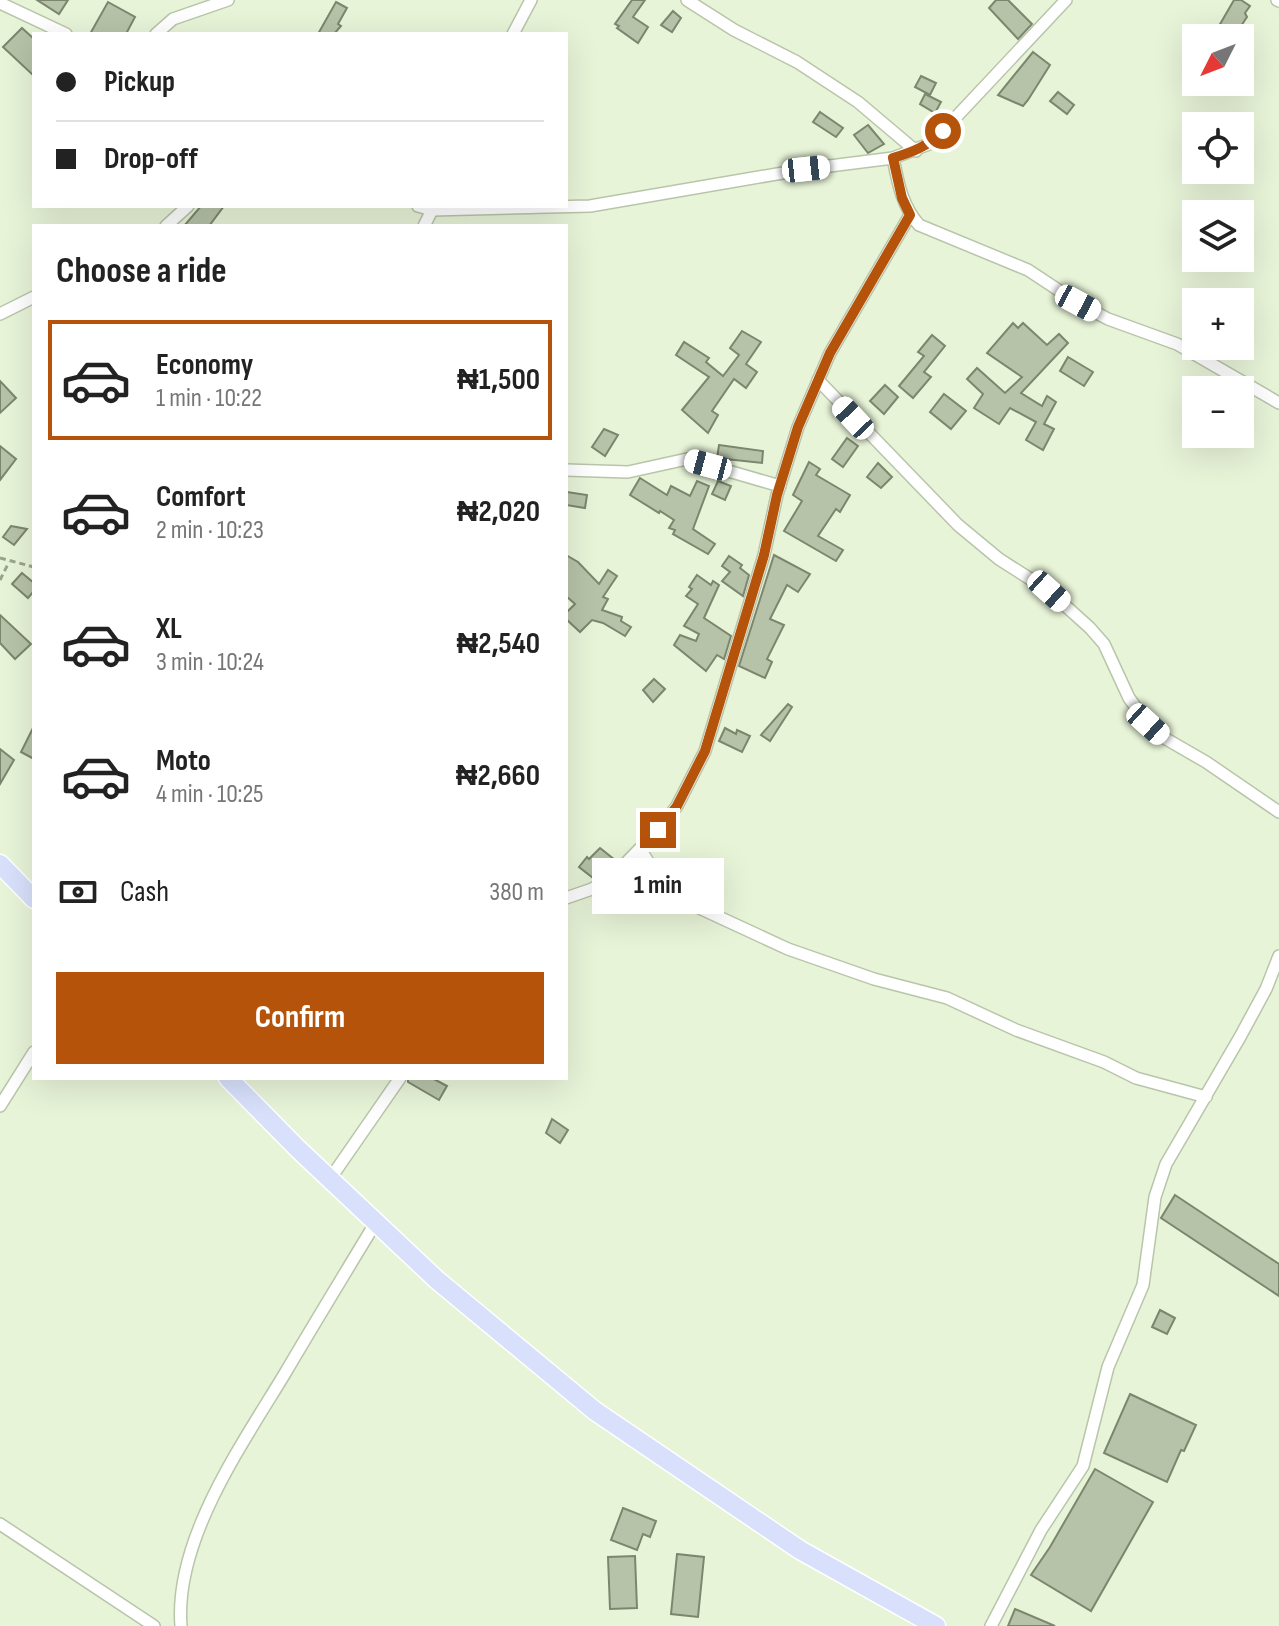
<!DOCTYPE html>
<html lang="en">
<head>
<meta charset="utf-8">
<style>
	body { margin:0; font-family:"Sofia Sans Condensed",sans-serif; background:#f6f6f6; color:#222; height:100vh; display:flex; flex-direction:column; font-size:30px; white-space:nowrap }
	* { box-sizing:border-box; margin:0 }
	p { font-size:26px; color:#767676 }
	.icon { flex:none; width:44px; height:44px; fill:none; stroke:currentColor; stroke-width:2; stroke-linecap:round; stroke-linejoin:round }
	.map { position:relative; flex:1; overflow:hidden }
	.details { position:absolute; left:32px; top:224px; width:536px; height:856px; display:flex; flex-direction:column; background:#fff; border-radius:0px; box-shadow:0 8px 32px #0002 }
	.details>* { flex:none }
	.banner { position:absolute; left:32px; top:32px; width:536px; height:176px; border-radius:0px; box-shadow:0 8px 32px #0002; display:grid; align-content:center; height:176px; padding:0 24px; background:#fff }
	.needle { width:52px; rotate:228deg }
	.controls { position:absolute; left:1182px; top:24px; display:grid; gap:16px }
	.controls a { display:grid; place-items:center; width:72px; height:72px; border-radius:0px; background:#fff; box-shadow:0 8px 32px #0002; font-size:40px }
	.end { position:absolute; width:36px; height:36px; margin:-18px; border:10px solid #b45309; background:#fff; box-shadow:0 0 0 4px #fff }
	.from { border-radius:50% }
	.bubble { position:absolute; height:56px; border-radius:0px; background:#fff; box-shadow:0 8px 32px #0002; font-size:26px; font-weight:700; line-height:56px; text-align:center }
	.car { position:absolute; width:24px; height:48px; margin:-24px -12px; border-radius:10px; box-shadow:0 0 6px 2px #0007; background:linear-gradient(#fff 24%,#345 0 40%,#fff 0 76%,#345 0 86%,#fff 0) }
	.banner b { display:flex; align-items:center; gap:28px; height:76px; font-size:30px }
	.banner b+b { border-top:2px solid #e0e0e0 }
	.banner i { width:20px; height:20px; background:#222 }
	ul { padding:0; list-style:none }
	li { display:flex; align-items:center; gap:24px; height:120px; margin:0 16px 12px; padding:0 8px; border:4px solid transparent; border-radius:0px }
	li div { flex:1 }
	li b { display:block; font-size:30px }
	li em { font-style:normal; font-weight:700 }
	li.on { border-color:#b45309 }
	li>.icon { width:72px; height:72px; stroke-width:1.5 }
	h2 { padding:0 24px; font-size:36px; line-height:96px }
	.pay { display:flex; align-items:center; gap:20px; height:88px; padding:0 24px; font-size:30px }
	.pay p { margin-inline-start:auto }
	.cta { display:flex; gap:16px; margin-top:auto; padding:16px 24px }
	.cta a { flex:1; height:92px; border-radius:0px; background:#b45309; color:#fff; font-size:32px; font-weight:700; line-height:92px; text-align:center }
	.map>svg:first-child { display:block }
</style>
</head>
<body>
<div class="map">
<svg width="1279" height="1626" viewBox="0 0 1279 1626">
	<rect width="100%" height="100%" fill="#e8f4d8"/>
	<g fill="#b7c3a8" stroke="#7c866d" stroke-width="2">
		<polygon points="37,0 68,0 59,14"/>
		<polygon points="632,0 645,0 633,17 648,27 638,43 617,28 619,26 615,24"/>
		<polygon points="996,0 1008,0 1032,24 1018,39 989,8"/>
		<polygon points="1234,0 1241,0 1250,6 1245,13 1247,17 1233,38 1212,38"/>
		<polygon points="108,2 135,17 126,34 90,34"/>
		<polygon points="336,2 347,8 338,24 341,26 334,34 318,34"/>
		<polygon points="673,11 681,18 672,32 661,25"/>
		<polygon points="22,28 34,39 34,76 3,47"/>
		<polygon points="1033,52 1050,65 1028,100 1023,106 998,95"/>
		<polygon points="921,76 936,83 930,95 915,87"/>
		<polygon points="1058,92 1074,105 1067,114 1050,101"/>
		<polygon points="925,94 941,102 935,113 920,104"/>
		<polygon points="820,112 843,128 836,137 813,122"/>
		<polygon points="868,125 884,144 868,153 854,135"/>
		<polygon points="201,206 224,206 209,226 184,226"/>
		<polygon points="1013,323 1018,328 1023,323 1047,345 1059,334 1068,343 1021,393 1042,406 1047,396 1056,402 1044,424 1054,429 1043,450 1026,440 1036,422 1010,408 999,424 974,408 983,394 967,379 977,368 1005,393 1022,377 987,353"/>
		<polygon points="742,331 761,342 746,364 757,372 746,388 734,379 712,411 718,415 708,433 682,410 709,377 676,355 684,342 709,358 706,362 723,376 739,355 730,348"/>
		<polygon points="932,335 945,346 924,372 931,377 913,398 899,386 924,356 918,352"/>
		<polygon points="1068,357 1093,372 1084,386 1060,371"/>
		<polygon points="0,381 16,398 0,413"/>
		<polygon points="885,385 898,397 884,414 870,401"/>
		<polygon points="944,394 966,411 951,429 930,412"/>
		<polygon points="604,429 618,435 605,456 592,447"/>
		<polygon points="847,438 858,446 843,467 832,459"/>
		<polygon points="719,445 763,451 762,463 717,458"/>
		<polygon points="0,446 16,459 0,480"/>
		<polygon points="809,462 820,469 816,475 850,495 840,512 836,509 818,536 843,550 836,561 784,531 802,501 793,495"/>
		<polygon points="878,463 892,477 881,488 867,477"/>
		<polygon points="640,478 667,495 671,486 690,496 697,481 709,486 693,529 715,544 708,554 673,534 675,530 669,528 674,520 660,511 659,513 630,495"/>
		<polygon points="718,481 731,486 725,500 712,494"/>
		<polygon points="567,492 587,495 585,508 566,505"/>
		<polygon points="11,526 27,529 14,545 3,537"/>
		<polygon points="566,555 578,562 599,584 608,570 617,576 603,597 608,599 602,610 622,617 621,621 631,627 625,636 603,623 592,620 580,632 566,619 566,613 575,604 566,596"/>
		<polygon points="774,555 810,574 798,592 787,585 770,619 784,625 767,659 772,662 765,678 739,666"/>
		<polygon points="729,556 742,565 740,568 749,575 743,596 722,581 730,572 722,566"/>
		<polygon points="22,573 34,583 34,591 28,598 12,584"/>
		<polygon points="697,575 711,585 713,581 719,585 704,618 731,636 724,659 717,655 706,671 674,645 680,635 696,641 699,634 684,626 698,604 686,596 692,589 689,587"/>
		<polygon points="0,615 31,644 15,659 0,643"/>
		<polygon points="654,679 665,689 653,702 643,690"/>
		<polygon points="788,704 792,707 770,741 761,735"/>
		<polygon points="34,726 34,759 21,752"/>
		<polygon points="725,728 736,734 737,730 750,736 742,752 719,741"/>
		<polygon points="0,749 14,760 0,784"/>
		<polygon points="600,848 615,860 593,878 579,867 587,857 589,859"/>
		<polygon points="408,1078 432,1078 447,1086 439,1100 408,1082"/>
		<polygon points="552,1119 568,1130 560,1143 546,1133"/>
		<polygon points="1175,1195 1279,1264 1279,1296 1161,1218"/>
		<polygon points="1160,1310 1175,1318 1167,1334 1152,1327"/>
		<polygon points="1130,1394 1196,1425 1184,1451 1181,1450 1167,1482 1104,1453"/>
		<polygon points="1095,1469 1153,1502 1091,1611 1031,1575 1050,1547"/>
		<polygon points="623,1508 656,1521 650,1537 643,1534 637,1550 611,1540"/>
		<polygon points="677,1554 704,1557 698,1617 671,1614"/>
		<polygon points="635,1556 637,1608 610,1609 608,1557"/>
		<polygon points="1015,1609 1055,1626 1008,1626"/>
	</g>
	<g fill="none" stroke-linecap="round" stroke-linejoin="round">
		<defs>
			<g id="minor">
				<polyline points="687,0 734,30 797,62 858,102 916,151"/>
				<polyline points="1277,0 1279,1"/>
				<polyline points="0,3 66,34"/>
				<polyline points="156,34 173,19 228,0"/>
				<polyline points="513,34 531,0"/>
				<path d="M 893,158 C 898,183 902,206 919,225 L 1028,270 L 1078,303 L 1108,319 L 1177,344 L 1279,403"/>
				<polyline points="418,206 432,210 590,206 806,169 893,158 929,144 943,131 1066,0"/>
				<polyline points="166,226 188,206"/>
				<polyline points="424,226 434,206"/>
				<polyline points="0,314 34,297"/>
				<polyline points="818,380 958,525 999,559 1049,591 1090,628 1104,644 1129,698 1148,724 1161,736 1206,762 1279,812"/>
				<polyline points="566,470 628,472 687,459 780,486"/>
				<polyline points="640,849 659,879 682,900 788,949 874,979 947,998 1016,1030 1104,1062 1136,1078 1206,1097"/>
				<polyline points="566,898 592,889 602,883 624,865 658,830 677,806 705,751 764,555 777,495 798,427 830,353 910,215"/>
				<polyline points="0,1106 34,1052"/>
				<polyline points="330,1179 400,1078"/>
				<polyline points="0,1524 154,1626"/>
				<path d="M 181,1626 C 174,1541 241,1446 284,1375 C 314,1324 345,1273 376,1222"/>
				<polyline points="991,1626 1041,1530 1083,1466 1108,1367 1143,1285 1155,1197 1166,1164 1240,1037 1266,989 1279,956"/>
			</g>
			<g id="primary">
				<polyline points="0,864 34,899"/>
				<polyline points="228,1078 298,1149 437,1280 595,1411 800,1550 936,1626"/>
			</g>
		</defs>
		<use href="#minor" stroke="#b9c5aa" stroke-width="14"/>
		<use href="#primary" stroke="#fff" stroke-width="21"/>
		<g stroke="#9aa38e" stroke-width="3" stroke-dasharray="6 4" stroke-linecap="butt">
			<polyline points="0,558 34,567"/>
			<polyline points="0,580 9,562"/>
		</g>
		<use href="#minor" stroke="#fff" stroke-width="11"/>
		<use href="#primary" stroke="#d8e0fb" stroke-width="18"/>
	</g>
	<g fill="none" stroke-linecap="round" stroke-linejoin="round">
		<path stroke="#b45309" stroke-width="10" d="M 658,830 L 677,806 L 705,751 L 764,555 L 777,495 L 798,427 L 830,353 L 910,215 L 902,198 L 893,158 C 913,152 928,146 943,131"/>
	</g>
</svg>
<div class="controls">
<a><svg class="needle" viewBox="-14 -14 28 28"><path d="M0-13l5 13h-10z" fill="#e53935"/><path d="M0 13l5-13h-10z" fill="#767676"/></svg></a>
<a><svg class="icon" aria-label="locate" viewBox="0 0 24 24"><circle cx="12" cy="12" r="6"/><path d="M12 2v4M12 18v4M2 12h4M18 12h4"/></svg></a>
<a><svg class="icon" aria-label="layers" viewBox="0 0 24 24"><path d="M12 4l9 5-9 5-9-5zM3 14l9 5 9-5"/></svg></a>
<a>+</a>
<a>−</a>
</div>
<i class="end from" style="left:943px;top:131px"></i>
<i class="end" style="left:658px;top:830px"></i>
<div class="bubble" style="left:592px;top:858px;width:132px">1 min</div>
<i class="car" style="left:806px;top:169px;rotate:84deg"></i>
<i class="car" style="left:1078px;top:303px;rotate:118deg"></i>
<i class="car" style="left:853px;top:418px;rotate:317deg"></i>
<i class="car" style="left:708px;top:465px;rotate:285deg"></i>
<i class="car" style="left:1049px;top:591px;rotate:132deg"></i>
<i class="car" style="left:1148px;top:724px;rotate:132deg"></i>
<div class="banner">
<b><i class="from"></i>Pickup</b>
<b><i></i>Drop-off</b>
</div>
<section class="details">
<h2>Choose a ride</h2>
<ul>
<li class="on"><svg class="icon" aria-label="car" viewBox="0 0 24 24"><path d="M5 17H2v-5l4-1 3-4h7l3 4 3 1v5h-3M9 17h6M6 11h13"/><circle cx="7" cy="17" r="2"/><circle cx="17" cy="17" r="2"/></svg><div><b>Economy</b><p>1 min · 10:22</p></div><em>₦1,500</em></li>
<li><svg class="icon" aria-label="car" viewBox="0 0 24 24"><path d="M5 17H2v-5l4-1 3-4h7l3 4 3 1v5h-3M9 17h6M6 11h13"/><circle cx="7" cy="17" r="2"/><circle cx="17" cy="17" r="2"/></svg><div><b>Comfort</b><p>2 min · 10:23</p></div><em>₦2,020</em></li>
<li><svg class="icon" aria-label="car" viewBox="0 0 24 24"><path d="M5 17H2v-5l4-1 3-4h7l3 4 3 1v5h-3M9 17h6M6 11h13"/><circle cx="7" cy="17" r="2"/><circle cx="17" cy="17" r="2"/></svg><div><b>XL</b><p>3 min · 10:24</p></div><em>₦2,540</em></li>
<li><svg class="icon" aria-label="car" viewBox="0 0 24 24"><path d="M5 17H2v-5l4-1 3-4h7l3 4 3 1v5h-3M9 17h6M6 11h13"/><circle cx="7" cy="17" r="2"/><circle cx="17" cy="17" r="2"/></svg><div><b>Moto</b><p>4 min · 10:25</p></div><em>₦2,660</em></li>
</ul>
<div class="pay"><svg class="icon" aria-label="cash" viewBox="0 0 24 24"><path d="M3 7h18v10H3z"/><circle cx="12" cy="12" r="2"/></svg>Cash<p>380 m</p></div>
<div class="cta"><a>Confirm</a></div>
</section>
</div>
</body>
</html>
